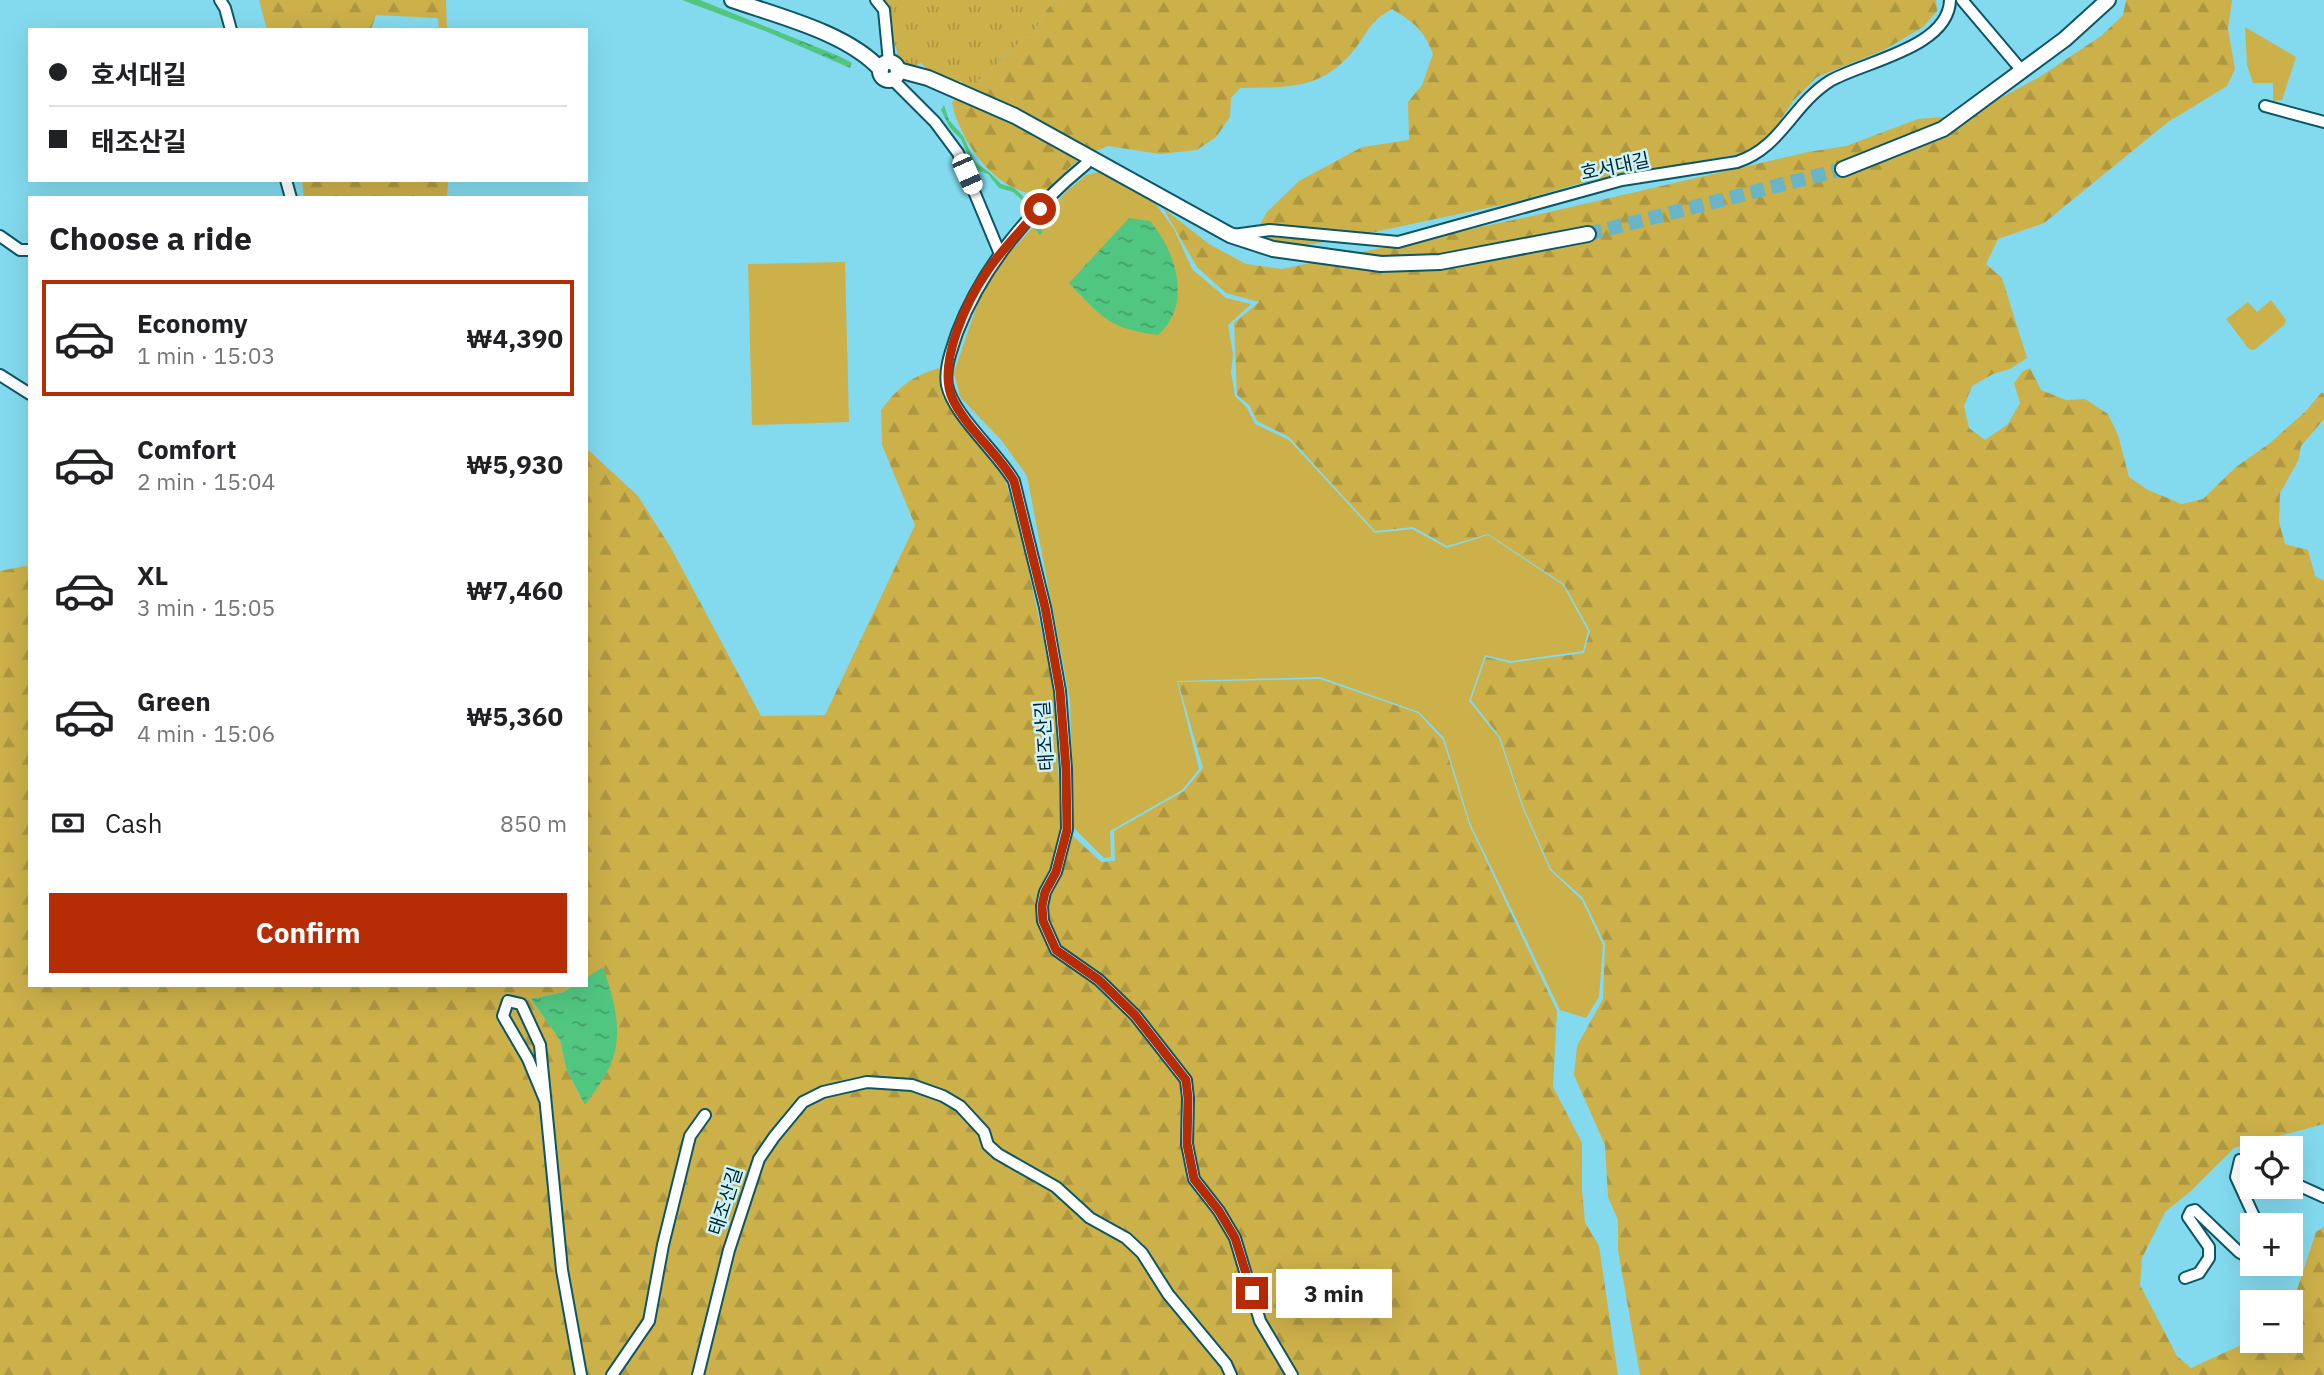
<!DOCTYPE html>
<html lang="en">
<head>
<meta charset="utf-8">
<style>
	body { margin:0; font-family:"IBM Plex Sans","Noto Sans KR",sans-serif; background:#f2f2f2; color:#202124; height:100vh; display:flex; flex-direction:column; font-size:26px; white-space:nowrap }
	* { box-sizing:border-box; margin:0 }
	p { font-size:23px; color:#757577 }
	.icon { flex:none; width:38px; height:38px; fill:none; stroke:currentColor; stroke-width:2; stroke-linecap:round; stroke-linejoin:round }
	.map { position:relative; flex:1; overflow:hidden }
	.drawer { position:absolute; left:28px; top:196px; width:560px; height:791px; display:flex; flex-direction:column; background:#fff; border-radius:0px; box-shadow:0 7px 28px #0002 }
	.drawer>* { flex:none }
	.banner { position:absolute; left:28px; top:28px; width:560px; height:154px; border-radius:0px; box-shadow:0 7px 28px #0002; display:grid; align-content:center; height:154px; padding:0 21px; background:#fff }
	.fabs { position:absolute; left:2240px; top:1136px; display:grid; gap:14px }
	.fabs a { display:grid; place-items:center; width:63px; height:63px; border-radius:0px; background:#fff; box-shadow:0 7px 28px #0002; font-size:35px }
	.end { position:absolute; width:32px; height:32px; margin:-16px; border:9px solid #b62c04; background:#fff; box-shadow:0 0 0 4px #fff }
	.from { border-radius:50% }
	.bubble { position:absolute; height:49px; border-radius:0px; background:#fff; box-shadow:0 7px 28px #0002; font-size:23px; font-weight:700; line-height:49px; text-align:center }
	.car { position:absolute; width:21px; height:42px; margin:-21px -10px; border-radius:9px; box-shadow:0 0 5px 2px #0007; background:linear-gradient(#fff 24%,#345 0 40%,#fff 0 76%,#345 0 86%,#fff 0) }
	.banner b { display:flex; align-items:center; gap:24px; height:66px; font-size:26px }
	.banner b+b { border-top:2px solid #e0e0e0 }
	.banner i { width:18px; height:18px; background:#202124 }
	ul { padding:0; list-style:none }
	li { display:flex; align-items:center; gap:21px; height:116px; margin:0 14px 10px; padding:0 7px; border:4px solid transparent; border-radius:0px }
	li div { flex:1 }
	li b { display:block; font-size:26px }
	li em { font-style:normal; font-weight:700 }
	li.selected { border-color:#b62c04 }
	li>.icon { width:63px; height:63px; stroke-width:1.5 }
	h2 { padding:0 21px; font-size:32px; line-height:84px }
	.pay { display:flex; align-items:center; gap:18px; height:77px; padding:0 21px; font-size:26px }
	.pay p { margin-inline-start:auto }
	.cta { display:flex; gap:14px; margin-top:auto; padding:14px 21px }
	.cta a { flex:1; height:80px; border-radius:0px; background:#b62c04; color:#fff; font-size:28px; font-weight:700; line-height:80px; text-align:center }
	.map>svg:first-child { display:block }
</style>
</head>
<body>
<div class="map">
<svg width="2324" height="1375" viewBox="0 0 2324 1375">
	<defs>
		<pattern id="grass-tufts" width="24" height="20" patternUnits="userSpaceOnUse" patternTransform="scale(1.75)"><rect width="24" height="20" fill="#ccb04a"/><path d="M3 7l-1-3M5 7V3M7 7l1-3M15 17l-1-3M17 17v-4M19 17l1-3" fill="none" stroke="#ad9741"/></pattern>
		<pattern id="forest-firs" width="22" height="20" patternUnits="userSpaceOnUse" patternTransform="scale(1.75)"><rect width="22" height="20" fill="#ccb04a"/><path d="M5 1l3.5 6h-7zM16 11l3.5 6h-7z" fill="#ad9741"/></pattern>
		<pattern id="water-ripples" width="26" height="14" patternUnits="userSpaceOnUse" patternTransform="scale(1.75)"><rect width="26" height="14" fill="#51c680"/><path d="M2 4q2-2 4 0t4 0M15 11q2-2 4 0t4 0" fill="none" stroke="#41a069"/></pattern>
	</defs>
	<rect width="100%" height="100%" fill="#83daee"/>
	<path fill="url(#grass-tufts)" d="M 872,0 L 1057,0 L 1048,8 L 1031,37 L 1024,38 L 982,78 L 965,87 L 961,81 L 940,83 L 921,63 L 913,67 L 895,61 C 901,48 893,46 889,34 C 888,29 888,21 888,16 Z"/>
	<g fill="url(#forest-firs)">
		<polygon points="259,0 446,0 447,30 439,30 438,18 376,15 371,30 267,30"/>
		<path d="M 1057,0 L 1936,0 L 1937,11 L 1923,27 L 1884,50 L 1817,77 L 1793,101 L 1774,130 L 1749,152 L 1584,182 L 1515,202 L 1337,240 L 1280,249 L 1261,245 L 1258,228 L 1267,212 L 1299,181 L 1362,147 L 1409,140 L 1408,102 L 1422,85 L 1433,54 C 1423,28 1414,23 1392,9 C 1370,21 1369,30 1355,49 C 1322,90 1289,87 1240,88 L 1231,98 L 1230,117 L 1216,137 L 1197,150 L 1160,154 L 1108,146 L 1088,154 L 1069,168 L 1044,194 C 999,198 960,142 952,103 L 965,87 L 982,78 L 1024,38 L 1031,37 L 1048,8 Z"/>
		<polygon points="2126,0 2232,0 2228,29 2235,69 2227,86 2168,122 2044,223 1998,239 1986,264 2002,278 2027,358 2010,369 1993,374 1972,386 1964,406 1969,428 1985,440 2008,424 2020,403 2014,383 2023,371 2030,368 2041,390 2066,400 2085,399 2108,414 2118,435 2129,477 2148,490 2182,504 2203,499 2236,467 2270,443 2305,412 2321,393 2324,393 2324,419 2301,446 2298,461 2280,493 2279,522 2285,544 2308,550 2315,576 2324,581 2324,1124 2234,1148 2191,1191 2165,1212 2142,1258 2140,1285 2177,1356 2191,1368 2252,1340 2291,1340 2291,1308 2316,1232 2324,1227 2324,1375 1640,1375 1618,1250 1618,1220 1608,1197 1605,1145 1574,1075 1577,1046 1603,999 1605,944 1583,898 1551,869 1524,808 1500,737 1471,700 1486,657 1510,663 1584,653 1590,631 1564,584 1488,534 1447,546 1413,527 1375,531 1289,437 1257,421 1249,405 1237,395 1234,323 1259,302 1226,293 1197,267 1163,208 1209,244 1246,264 1282,269 1532,216 1808,152 1846,146 1918,119 1969,115 2041,76 2101,36 2123,15"/>
		<polygon points="302,180 448,180 447,198 304,198"/>
		<path d="M 939,368 L 940,381 L 950,406 L 1004,476 L 1021,534 L 1054,690 L 1061,825 L 1101,862 L 1115,861 L 1114,831 L 1184,791 L 1203,768 L 1178,682 L 1320,679 L 1418,713 L 1443,740 L 1469,824 L 1557,1011 L 1553,1087 L 1582,1143 L 1582,1189 L 1585,1222 L 1599,1246 L 1618,1375 L 0,1375 L 0,571 L 30,565 L 30,985 L 574,985 L 564,992 L 531,999 L 560,1040 L 566,1068 L 585,1105 L 604,967 L 586,978 L 586,448 L 638,496 L 671,548 L 761,716 L 825,715 L 915,525 L 882,445 L 881,410 C 900,386 910,377 939,368 Z"/>
	</g>
	<g fill="#ccb04a">
		<polygon points="2245,27 2296,57 2282,100 2273,101 2273,83 2253,83 2247,65"/>
		<polygon points="1110,169 1134,174 1174,229 1192,269 1226,298 1251,304 1228,325 1233,354 1231,373 1235,396 1247,408 1255,424 1289,440 1375,533 1412,529 1447,548 1488,535 1563,585 1588,631 1583,651 1511,661 1485,655 1469,701 1499,738 1523,809 1550,870 1582,900 1603,945 1599,997 1586,1018 1560,1010 1470,823 1444,738 1419,712 1320,677 1177,681 1199,769 1182,790 1110,831 1111,857 1104,858 1074,828 1070,700 1027,476 1002,441 960,397 954,372 984,285 1007,255 1067,191 1086,175"/>
		<polygon points="845,262 849,422 752,425 748,264"/>
		<polygon points="2271,300 2286,320 2284,325 2254,350 2249,349 2226,319 2248,302 2257,312"/>
	</g>
	<g fill="url(#water-ripples)">
		<polygon points="682,0 700,0 839,56 852,63 850,68 765,31"/>
		<polygon points="944,105 949,120 963,136 975,162 989,172 1001,184 1014,188 1026,199 1027,215 1043,232 1040,235 1024,217 1023,201 1013,192 999,188 988,174 977,170 971,162 961,139 950,128 941,110"/>
		<path d="M 1129,218 L 1150,221 C 1176,251 1193,305 1158,335 C 1108,328 1103,318 1069,283 Z"/>
		<path d="M 603,967 C 614,998 625,1036 609,1068 C 603,1081 593,1093 585,1105 L 566,1068 L 560,1040 L 531,999 L 564,992 L 574,985 L 586,985 L 586,978 Z"/>
	</g>
	<g fill="none" stroke-linecap="round" stroke-linejoin="round">
		<polyline stroke="#69b5c7" stroke-width="14" stroke-dasharray="14 7" stroke-linecap="butt" points="1588,234 1843,169"/>
		<defs>
			<g id="minor">
				<polyline points="220,0 225,8 231,30"/>
				<polyline points="876,0 884,10 889,62"/>
				<polyline points="1962,0 2023,72"/>
				<polyline points="892,79 935,122 958,153 1000,254"/>
				<polyline points="2265,106 2324,122"/>
				<path d="M 1086,164 C 1031,209 982,267 957,333 C 952,349 944,368 947,385 C 953,415 998,453 1014,481 L 1045,607 L 1060,691 L 1066,769 L 1067,829 L 1056,872 L 1045,892 L 1042,906 L 1043,921 L 1056,950 L 1099,980 L 1135,1015 L 1186,1080 L 1188,1098 L 1187,1144 L 1194,1179 L 1219,1211 L 1235,1238 L 1260,1321 L 1292,1375"/>
				<polyline points="286,180 291,198"/>
				<path d="M 1233,235 L 1270,230 L 1398,242 L 1622,180 L 1737,162 C 1781,148 1792,105 1830,81 C 1862,62 1949,48 1950,0"/>
				<polyline points="0,236 20,250 30,250"/>
				<polyline points="0,375 30,394"/>
				<polyline points="545,1100 528,1059 503,1016 508,1001 521,1004 540,1045 562,1270 581,1375"/>
				<polyline points="2252,1160 2240,1160 2236,1177 2258,1225"/>
				<polyline points="2291,1182 2324,1197"/>
				<polyline points="2261,1264 2275,1268 2276,1264"/>
				<polyline points="2185,1278 2199,1273 2209,1258 2209,1247 2188,1217 2191,1211 2195,1210 2239,1252 2252,1259"/>
				<polyline points="612,1375 649,1321 663,1245 690,1136 705,1115"/>
				<polyline points="698,1375 729,1250 759,1159 774,1137 803,1102 823,1092 867,1082 912,1085 943,1096 960,1106 984,1132 988,1145 998,1154 1056,1187 1090,1218 1126,1238 1142,1253 1168,1294 1226,1364 1231,1375"/>
			</g>
			<g id="tertiary">
				<path d="M 732,0 C 778,16 848,33 881,70"/>
				<circle cx="889" cy="71" r="9"/>
				<polyline points="898,70 928,78 1015,116 1230,235 1273,249 1381,264 1440,262 1588,234"/>
				<polyline points="1843,169 1943,129 2065,39 2108,0"/>
			</g>
		</defs>
		<use href="#minor" stroke="#0b5765" stroke-width="14"/>
		<use href="#tertiary" stroke="#0b5765" stroke-width="18"/>
		<use href="#minor" stroke="#fff" stroke-width="10"/>
		<use href="#tertiary" stroke="#fff" stroke-width="14"/>
	</g>
	<g fill="none" stroke-linecap="round" stroke-linejoin="round">
		<path stroke="#b62c04" stroke-width="9" d="M 1040,209 C 1022,229 1003,248 988,270 C 967,300 936,365 953,400 C 968,430 997,452 1014,481 L 1045,607 L 1060,691 L 1066,769 L 1067,830 L 1056,872 L 1045,892 L 1042,906 L 1043,921 L 1056,950 L 1099,980 L 1135,1015 L 1186,1080 L 1188,1098 L 1187,1144 L 1194,1179 L 1219,1211 L 1235,1238 L 1252,1293"/>
	</g>
	<g text-anchor="middle" stroke-width="5" stroke-linejoin="round" paint-order="stroke">
		<g font-size="19" fill="#00222a" stroke="#cbf3fd">
			<text transform="translate(1615 166) rotate(-12)" y="7">호서대길</text>
			<text transform="translate(1044 736) rotate(-94)" y="7">태조산길</text>
			<text transform="translate(725 1201) rotate(-72)" y="7">태조산길</text>
		</g>
	</g>
</svg>
<div class="fabs">
<a><svg class="icon" aria-label="locate" viewBox="0 0 24 24"><circle cx="12" cy="12" r="6"/><path d="M12 2v4M12 18v4M2 12h4M18 12h4"/></svg></a>
<a>+</a>
<a>−</a>
</div>
<i class="end from" style="left:1040px;top:209px"></i>
<i class="end" style="left:1252px;top:1293px"></i>
<div class="bubble" style="left:1276px;top:1269px;width:116px">3 min</div>
<i class="car" style="left:967px;top:174px;rotate:156deg"></i>
<div class="banner">
<b><i class="from"></i>호서대길</b>
<b><i></i>태조산길</b>
</div>
<section class="drawer">
<h2>Choose a ride</h2>
<ul>
<li class="selected"><svg class="icon" aria-label="car" viewBox="0 0 24 24"><path d="M5 17H2v-5l4-1 3-4h7l3 4 3 1v5h-3M9 17h6M6 11h13"/><circle cx="7" cy="17" r="2"/><circle cx="17" cy="17" r="2"/></svg><div><b>Economy</b><p>1 min · 15:03</p></div><em>₩4,390</em></li>
<li><svg class="icon" aria-label="car" viewBox="0 0 24 24"><path d="M5 17H2v-5l4-1 3-4h7l3 4 3 1v5h-3M9 17h6M6 11h13"/><circle cx="7" cy="17" r="2"/><circle cx="17" cy="17" r="2"/></svg><div><b>Comfort</b><p>2 min · 15:04</p></div><em>₩5,930</em></li>
<li><svg class="icon" aria-label="car" viewBox="0 0 24 24"><path d="M5 17H2v-5l4-1 3-4h7l3 4 3 1v5h-3M9 17h6M6 11h13"/><circle cx="7" cy="17" r="2"/><circle cx="17" cy="17" r="2"/></svg><div><b>XL</b><p>3 min · 15:05</p></div><em>₩7,460</em></li>
<li><svg class="icon" aria-label="car" viewBox="0 0 24 24"><path d="M5 17H2v-5l4-1 3-4h7l3 4 3 1v5h-3M9 17h6M6 11h13"/><circle cx="7" cy="17" r="2"/><circle cx="17" cy="17" r="2"/></svg><div><b>Green</b><p>4 min · 15:06</p></div><em>₩5,360</em></li>
</ul>
<div class="pay"><svg class="icon" aria-label="cash" viewBox="0 0 24 24"><path d="M3 7h18v10H3z"/><circle cx="12" cy="12" r="2"/></svg>Cash<p>850 m</p></div>
<div class="cta"><a>Confirm</a></div>
</section>
</div>
</body>
</html>
